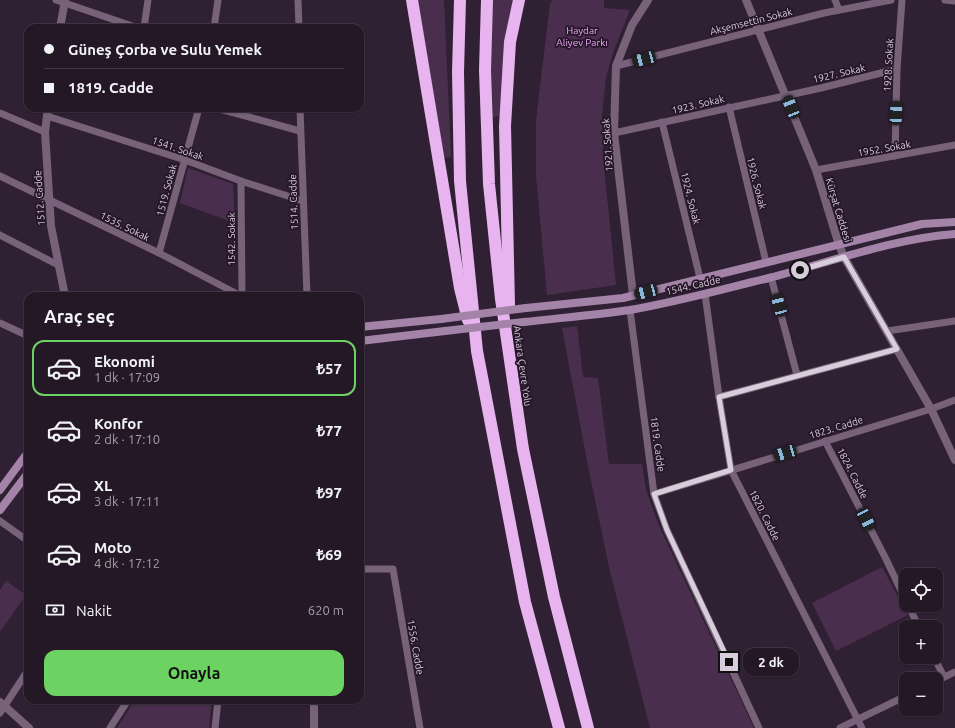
<!DOCTYPE html>
<html lang="tr">
<head>
<meta charset="utf-8">
<style>
	body { margin:0; font-family:Ubuntu,sans-serif; background:#2c212e; color:#f1f3f6; height:100vh; display:flex; flex-direction:column; font-size:15px; white-space:nowrap }
	* { box-sizing:border-box; margin:0 }
	p { font-size:13px; color:#a3a0a7 }
	.icon { flex:none; width:22px; height:22px; fill:none; stroke:currentColor; stroke-width:2; stroke-linecap:round; stroke-linejoin:round }
	.map { position:relative; flex:1; overflow:hidden }
	.panel { position:absolute; left:24px; top:292px; width:340px; height:412px; display:flex; flex-direction:column; background:#241826; border-radius:12px; box-shadow:0 1px 3px #0004,0 0 0 1px #413743 }
	.panel>* { flex:none }
	.guide { position:absolute; left:24px; top:24px; width:340px; height:88px; border-radius:12px; box-shadow:0 1px 3px #0004,0 0 0 1px #413743; display:grid; align-content:center; height:88px; padding:0 20px; background:#241826 }
	.tools { position:absolute; left:899px; top:568px; display:grid; gap:8px }
	.tools a { display:grid; place-items:center; width:44px; height:44px; border-radius:8px; background:#241826; box-shadow:0 1px 3px #0004,0 0 0 1px #413743; font-size:20px }
	.end { position:absolute; width:18px; height:18px; margin:-9px; border:5px solid #d8cdda; background:#111; box-shadow:0 0 0 2px #111 }
	.from { border-radius:50% }
	.bubble { position:absolute; height:28px; border-radius:12px; background:#241826; box-shadow:0 1px 3px #0004,0 0 0 1px #413743; font-size:13px; font-weight:600; line-height:28px; text-align:center }
	.car { position:absolute; width:12px; height:24px; margin:-12px -6px; border-radius:5px; box-shadow:0 0 3px 1px #0007; background:linear-gradient(#222 24%,#8ab4d8 0 40%,#222 0 76%,#8ab4d8 0 86%,#222 0) }
	.guide b { display:flex; align-items:center; gap:14px; height:38px; font-size:15px }
	.guide b+b { border-top:1px solid #413743 }
	.guide i { width:10px; height:10px; background:#f1f3f6 }
	ul { padding:0; list-style:none }
	li { display:flex; align-items:center; gap:12px; height:56px; margin:0 8px 6px; padding:0 12px; border:2px solid transparent; border-radius:12px }
	li div { flex:1 }
	li b { display:block; font-size:15px }
	li em { font-style:normal; font-weight:600 }
	li.on { border-color:#6cd362 }
	li>.icon { width:36px; height:36px; stroke-width:1.5 }
	h2 { padding:0 20px; font-size:18px; line-height:48px }
	.pay { display:flex; align-items:center; gap:10px; height:44px; padding:0 20px; font-size:15px }
	.pay p { margin-inline-start:auto }
	.cta { display:flex; gap:8px; margin-top:auto; padding:8px 20px }
	.cta a { flex:1; height:46px; border-radius:12px; background:#6cd362; color:#111; font-size:16px; font-weight:600; line-height:46px; text-align:center }
	.map>svg:first-child { display:block }
</style>
</head>
<body>
<div class="map">
<svg width="955" height="728" viewBox="0 0 955 728">
	<rect width="100%" height="100%" fill="#302033"/>
	<g fill="#492f4d">
		<polygon points="416,0 444,0 451,157 442,158"/>
		<polygon points="491,0 514,0 501,116 493,117 491,69"/>
		<polygon points="552,0 604,0 604,8 630,10 614,50 606,77 602,115 603,157 616,285 547,295 536,175 536,120 550,4"/>
		<polygon points="188,168 233,184 235,223 180,203"/>
		<polygon points="577,326 583,377 598,378 609,464 642,464 646,490 659,526 754,728 650,728 609,567 588,466 562,328"/>
		<polygon points="882,567 908,615 836,651 812,603"/>
		<polygon points="6,581 26,595 0,632 0,590"/>
		<polygon points="135,700 212,700 209,728 117,728"/>
	</g>
	<g fill="none" stroke-linecap="round" stroke-linejoin="round">
		<g stroke="#77627a" stroke-width="7">
			<polyline points="56,0 138,28"/>
			<polyline points="298,0 299,28"/>
			<polyline points="835,0 839,10"/>
			<polyline points="945,0 955,1"/>
			<polyline points="144,28 148,0"/>
			<polyline points="214,28 218,0"/>
			<polyline points="616,66 824,13 891,0"/>
			<polyline points="729,107 766,262"/>
			<polyline points="216,108 300,131"/>
			<polyline points="300,108 307,296"/>
			<polyline points="0,113 45,132"/>
			<polyline points="47,116 185,160 241,181 303,201"/>
			<polyline points="662,122 700,278"/>
			<polyline points="614,133 821,88 897,69"/>
			<polyline points="895,156 897,69 902,0"/>
			<polyline points="816,170 955,145"/>
			<polyline points="0,176 159,253 241,296"/>
			<polyline points="241,181 242,296"/>
			<polyline points="0,235 58,265"/>
			<polyline points="159,253 199,108"/>
			<polyline points="771,277 797,375"/>
			<polyline points="705,294 719,397 731,470 862,728"/>
			<polyline points="630,310 654,494 667,530 759,728"/>
			<polyline points="0,323 28,336"/>
			<polyline points="887,331 955,321"/>
			<polyline points="719,397 897,349"/>
			<polyline points="825,441 886,559 906,601"/>
			<polyline points="654,494 931,409 955,400"/>
			<polyline points="0,521 28,541"/>
			<polyline points="360,569 393,569 420,728"/>
			<polyline points="908,605 919,627"/>
			<polyline points="934,657 944,677"/>
			<polyline points="936,681 955,672"/>
			<polyline points="0,713 28,670"/>
			<polyline points="110,728 128,700"/>
			<polyline points="215,728 218,700"/>
			<polyline points="840,728 906,696"/>
		</g>
		<g stroke="#77627a" stroke-width="8">
			<polyline points="746,0 816,170 839,245 844,257 931,409 955,460"/>
			<polyline points="60,28 65,0"/>
			<polyline points="48,108 45,132 51,226 65,296"/>
			<polyline points="633,295 614,133 616,66 632,25 648,0"/>
			<polyline points="0,702 29,728"/>
			<polyline points="314,728 314,700"/>
		</g>
		<g stroke="#a483a9" stroke-width="8">
			<polyline points="526,308 623,298 922,224 955,222"/>
			<path d="M 524,322 C 559,318 595,315 630,310 C 677,302 723,289 769,278 C 831,262 891,239 955,234"/>
			<polyline points="360,327 441,319"/>
			<polyline points="360,341 445,331"/>
			<polyline points="0,490 28,452"/>
			<polyline points="0,510 28,473"/>
		</g>
		<g stroke="#e7b4ef" stroke-width="12">
			<polyline points="412,0 460,288 468,320"/>
			<polyline points="460,0 458,72 460,181 477,351 525,602 559,728"/>
			<polyline points="487,0 485,70 489,184 501,299 523,449 554,597 588,728"/>
			<polyline points="509,305 505,126 510,42 519,0"/>
		</g>
		<g stroke="#a483a9" stroke-width="8">
			<polyline points="441,319 526,308"/>
			<polyline points="445,331 524,322"/>
		</g>
	</g>
	<g fill="none" stroke-linecap="round" stroke-linejoin="round">
		<polyline stroke="#d8cdda" stroke-width="5" points="729,662 667,530 654,494 731,470 719,397 897,349 844,257 800,270"/>
	</g>
	<g text-anchor="middle" stroke-width="3.5" stroke-linejoin="round" paint-order="stroke">
		<g font-size="10" fill="#d8cdda" stroke="#261629">
			<text transform="translate(751 21) rotate(-14)" y="4">Akşemsettin Sokak</text>
			<text transform="translate(888 65) rotate(-87)" y="4">1928. Sokak</text>
			<text transform="translate(839 73) rotate(-13)" y="4">1927. Sokak</text>
			<text transform="translate(698 104) rotate(-13)" y="4">1923. Sokak</text>
			<text transform="translate(607 145) rotate(-94)" y="4">1921. Sokak</text>
			<text transform="translate(178 148) rotate(19)" y="4">1541. Sokak</text>
			<text transform="translate(884 148) rotate(-10)" y="4">1952. Sokak</text>
			<text transform="translate(757 183) rotate(76)" y="4">1926. Sokak</text>
			<text transform="translate(166 190) rotate(-75)" y="4">1519. Sokak</text>
			<text transform="translate(39 198) rotate(-94)" y="4">1512. Cadde</text>
			<text transform="translate(691 198) rotate(76)" y="4">1924. Sokak</text>
			<text transform="translate(293 202) rotate(-92)" y="4">1514. Cadde</text>
			<text transform="translate(839 210) rotate(73)" y="4">Kürşat Caddesi</text>
			<text transform="translate(125 226) rotate(26)" y="4">1535. Sokak</text>
			<text transform="translate(231 239) rotate(-90)" y="4">1542. Sokak</text>
			<text transform="translate(693 285) rotate(-13)" y="4">1544. Cadde</text>
			<text transform="translate(523 366) rotate(82)" y="4">Ankara Çevre Yolu</text>
			<text transform="translate(836 427) rotate(-17)" y="4">1823. Cadde</text>
			<text transform="translate(658 444) rotate(82)" y="4">1819. Cadde</text>
			<text transform="translate(853 473) rotate(63)" y="4">1824. Cadde</text>
			<text transform="translate(765 515) rotate(63)" y="4">1820. Cadde</text>
			<text transform="translate(416 647) rotate(80)" y="4">1556. Cadde</text>
		</g>
		<g font-size="10" fill="#eeabf8" stroke="#261629">
			<text x="582" y="34">Haydar<tspan x="582" dy="12">Aliyev Parkı</tspan></text>
		</g>
	</g>
</svg>
<div class="tools">
<a><svg class="icon" aria-label="locate" viewBox="0 0 24 24"><circle cx="12" cy="12" r="6"/><path d="M12 2v4M12 18v4M2 12h4M18 12h4"/></svg></a>
<a>+</a>
<a>−</a>
</div>
<i class="end from" style="left:800px;top:270px"></i>
<i class="end" style="left:729px;top:662px"></i>
<div class="bubble" style="left:743px;top:648px;width:56px">2 dk</div>
<i class="car" style="left:644px;top:59px;rotate:255deg"></i>
<i class="car" style="left:791px;top:107px;rotate:338deg"></i>
<i class="car" style="left:896px;top:113px;rotate:2deg"></i>
<i class="car" style="left:646px;top:292px;rotate:255deg"></i>
<i class="car" style="left:779px;top:305px;rotate:345deg"></i>
<i class="car" style="left:785px;top:453px;rotate:253deg"></i>
<i class="car" style="left:866px;top:519px;rotate:153deg"></i>
<div class="guide">
<b><i class="from"></i>Güneş Çorba ve Sulu Yemek</b>
<b><i></i>1819. Cadde</b>
</div>
<section class="panel">
<h2>Araç seç</h2>
<ul>
<li class="on"><svg class="icon" aria-label="car" viewBox="0 0 24 24"><path d="M5 17H2v-5l4-1 3-4h7l3 4 3 1v5h-3M9 17h6M6 11h13"/><circle cx="7" cy="17" r="2"/><circle cx="17" cy="17" r="2"/></svg><div><b>Ekonomi</b><p>1 dk · 17:09</p></div><em>₺57</em></li>
<li><svg class="icon" aria-label="car" viewBox="0 0 24 24"><path d="M5 17H2v-5l4-1 3-4h7l3 4 3 1v5h-3M9 17h6M6 11h13"/><circle cx="7" cy="17" r="2"/><circle cx="17" cy="17" r="2"/></svg><div><b>Konfor</b><p>2 dk · 17:10</p></div><em>₺77</em></li>
<li><svg class="icon" aria-label="car" viewBox="0 0 24 24"><path d="M5 17H2v-5l4-1 3-4h7l3 4 3 1v5h-3M9 17h6M6 11h13"/><circle cx="7" cy="17" r="2"/><circle cx="17" cy="17" r="2"/></svg><div><b>XL</b><p>3 dk · 17:11</p></div><em>₺97</em></li>
<li><svg class="icon" aria-label="car" viewBox="0 0 24 24"><path d="M5 17H2v-5l4-1 3-4h7l3 4 3 1v5h-3M9 17h6M6 11h13"/><circle cx="7" cy="17" r="2"/><circle cx="17" cy="17" r="2"/></svg><div><b>Moto</b><p>4 dk · 17:12</p></div><em>₺69</em></li>
</ul>
<div class="pay"><svg class="icon" aria-label="cash" viewBox="0 0 24 24"><path d="M3 7h18v10H3z"/><circle cx="12" cy="12" r="2"/></svg>Nakit<p>620 m</p></div>
<div class="cta"><a>Onayla</a></div>
</section>
</div>
</body>
</html>
